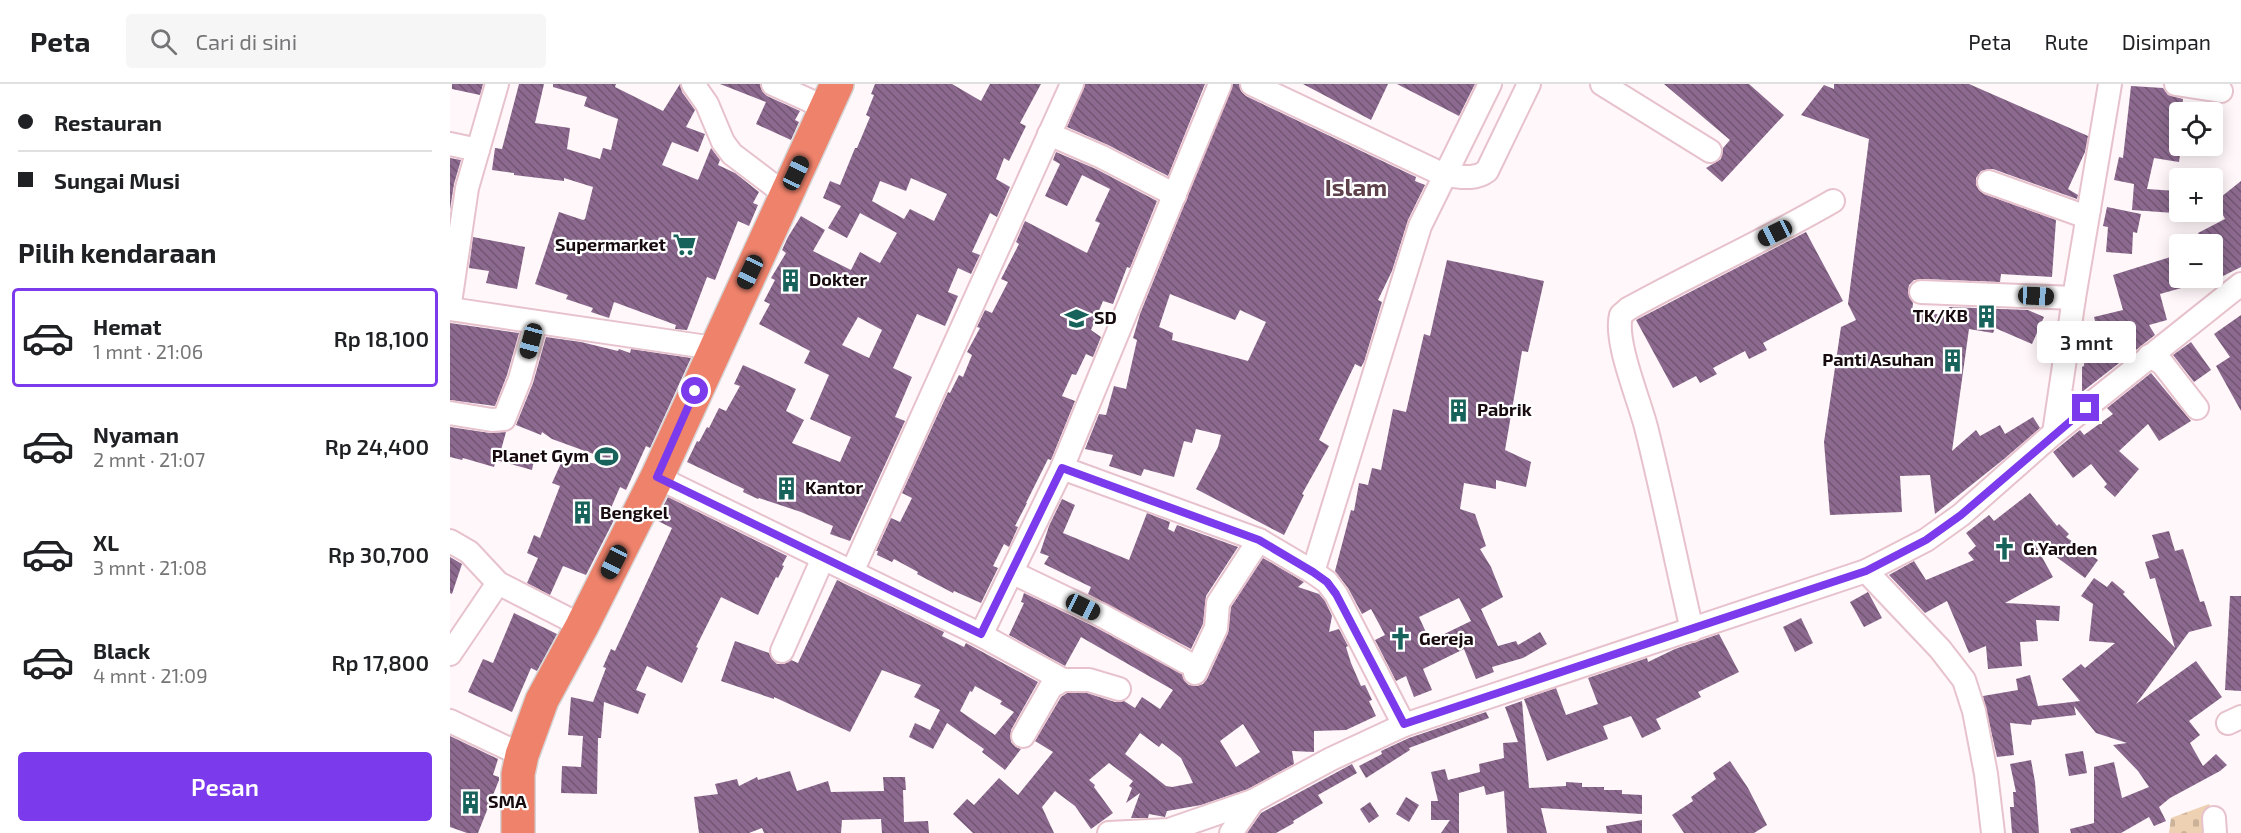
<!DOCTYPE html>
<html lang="id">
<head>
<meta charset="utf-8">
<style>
	body { margin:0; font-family:"Exo 2",sans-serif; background:#f6f6f6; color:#202124; height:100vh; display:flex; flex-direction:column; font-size:22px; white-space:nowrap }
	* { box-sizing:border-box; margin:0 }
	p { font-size:20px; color:#757577 }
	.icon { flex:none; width:33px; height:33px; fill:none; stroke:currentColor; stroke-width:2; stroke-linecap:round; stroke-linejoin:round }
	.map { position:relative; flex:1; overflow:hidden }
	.details { display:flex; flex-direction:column; background:#fff; width:450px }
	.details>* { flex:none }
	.guide { display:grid; align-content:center; height:132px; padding:0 18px; background:#fff }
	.tools { position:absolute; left:1719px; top:18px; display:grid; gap:12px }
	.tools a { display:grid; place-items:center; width:54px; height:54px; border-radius:6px; background:#fff; box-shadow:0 3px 15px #0003; font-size:30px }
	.end { position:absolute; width:27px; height:27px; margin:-14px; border:8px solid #7c3aed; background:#fff; box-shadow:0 0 0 3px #fff }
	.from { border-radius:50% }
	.bubble { position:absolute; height:42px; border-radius:6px; background:#fff; box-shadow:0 3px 15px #0003; font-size:20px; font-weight:600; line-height:42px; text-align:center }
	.car { position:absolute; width:18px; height:36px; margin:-18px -9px; border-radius:8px; box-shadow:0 0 4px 2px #0007; background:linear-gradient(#222 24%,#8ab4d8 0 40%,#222 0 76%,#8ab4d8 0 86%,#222 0) }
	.guide b { display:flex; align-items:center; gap:21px; height:57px; font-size:22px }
	.guide b+b { border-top:2px solid #e0e0e0 }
	.guide i { width:15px; height:15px; background:#202124 }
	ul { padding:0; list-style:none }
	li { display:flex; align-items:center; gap:18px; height:99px; margin:0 12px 9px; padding:0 6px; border:3px solid transparent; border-radius:6px }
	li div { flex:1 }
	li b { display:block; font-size:22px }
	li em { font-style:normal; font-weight:600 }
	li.selected { border-color:#7c3aed }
	li>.icon { width:54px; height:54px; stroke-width:1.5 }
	h2 { padding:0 18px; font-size:27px; line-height:72px }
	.cta { display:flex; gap:12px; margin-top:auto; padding:12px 18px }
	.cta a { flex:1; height:69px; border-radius:6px; background:#7c3aed; color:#fff; font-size:24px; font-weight:600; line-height:69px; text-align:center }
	header { display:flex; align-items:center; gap:36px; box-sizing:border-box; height:84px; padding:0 30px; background:#fff; border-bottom:2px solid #e0e0e0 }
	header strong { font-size:28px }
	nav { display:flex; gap:33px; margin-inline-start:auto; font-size:21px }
	.search { width:420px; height:54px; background:#f6f6f6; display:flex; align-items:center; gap:15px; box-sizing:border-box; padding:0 21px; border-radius:6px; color:#757577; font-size:22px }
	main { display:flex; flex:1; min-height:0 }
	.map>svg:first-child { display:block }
</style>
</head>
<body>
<header>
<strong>Peta</strong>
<div class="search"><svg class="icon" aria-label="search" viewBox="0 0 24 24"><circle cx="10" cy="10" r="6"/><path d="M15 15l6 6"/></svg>Cari di sini</div>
<nav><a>Peta</a><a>Rute</a><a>Disimpan</a></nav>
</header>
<main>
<section class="details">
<div class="guide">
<b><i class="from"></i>Restauran</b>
<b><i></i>Sungai Musi</b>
</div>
<h2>Pilih kendaraan</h2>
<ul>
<li class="selected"><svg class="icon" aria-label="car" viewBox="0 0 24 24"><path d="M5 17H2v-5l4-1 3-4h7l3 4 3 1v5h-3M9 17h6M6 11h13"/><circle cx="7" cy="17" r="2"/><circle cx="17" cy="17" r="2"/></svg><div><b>Hemat</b><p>1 mnt · 21:06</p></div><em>Rp 18,100</em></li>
<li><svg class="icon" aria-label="car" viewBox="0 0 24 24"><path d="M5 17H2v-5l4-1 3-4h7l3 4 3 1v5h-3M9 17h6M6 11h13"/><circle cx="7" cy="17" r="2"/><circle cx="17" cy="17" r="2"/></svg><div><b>Nyaman</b><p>2 mnt · 21:07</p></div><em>Rp 24,400</em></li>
<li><svg class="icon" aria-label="car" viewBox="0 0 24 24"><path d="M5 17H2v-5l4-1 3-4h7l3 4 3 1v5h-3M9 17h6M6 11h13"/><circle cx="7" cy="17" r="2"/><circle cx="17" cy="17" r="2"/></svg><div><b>XL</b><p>3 mnt · 21:08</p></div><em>Rp 30,700</em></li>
<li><svg class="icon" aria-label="car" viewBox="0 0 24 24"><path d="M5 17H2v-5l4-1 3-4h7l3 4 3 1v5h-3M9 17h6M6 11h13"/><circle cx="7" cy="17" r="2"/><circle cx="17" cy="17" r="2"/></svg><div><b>Black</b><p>4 mnt · 21:09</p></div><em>Rp 17,800</em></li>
</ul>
<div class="cta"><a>Pesan</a></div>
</section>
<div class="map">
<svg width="1791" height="749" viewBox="0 0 1791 749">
	<defs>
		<pattern id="cemetery-stones" width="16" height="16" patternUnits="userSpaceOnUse" patternTransform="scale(1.5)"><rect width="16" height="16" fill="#eed1b3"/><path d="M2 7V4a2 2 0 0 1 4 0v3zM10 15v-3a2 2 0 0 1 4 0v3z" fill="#cbb299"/></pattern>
		<pattern id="building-back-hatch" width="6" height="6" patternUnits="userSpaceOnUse" patternTransform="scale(1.5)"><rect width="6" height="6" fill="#8c6a8f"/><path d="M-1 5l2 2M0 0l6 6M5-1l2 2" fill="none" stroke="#715573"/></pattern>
	</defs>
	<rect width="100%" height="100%" fill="#fff7f9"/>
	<polygon fill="url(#cemetery-stones)" points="1759,720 1774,746 1773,749 1719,749 1721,734"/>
	<g fill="url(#building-back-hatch)" fill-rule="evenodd">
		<polygon points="2,0 33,0 30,11 2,5"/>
		<polygon points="69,0 94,0 85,39 120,44 117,65 150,75 153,64 161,66 168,35 134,22 137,13 103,3 103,0 166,0 165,3 213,27 230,0 232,8 245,26 236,43 255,50 248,68 222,58 212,81 248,96 261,64 270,76 268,81 285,89 309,108 303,119 308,121 299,142 288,137 265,196 257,193 237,246 225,245 226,241 164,218 159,234 141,228 143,224 116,215 118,211 85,200 109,128 133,136 135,135 143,103 114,94 114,97 64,91 64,89 42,86 45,64 52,65"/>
		<polygon points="270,0 310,0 312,7 317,12 350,27 345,36 349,38 341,56 306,40 316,18"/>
		<path d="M 425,0 L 502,0 L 531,17 L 540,0 L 591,0 L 570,39 L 576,42 L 559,77 L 554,74 L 546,95 L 560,103 L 547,133 L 540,129 L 522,168 L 530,171 L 521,190 L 508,184 L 498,208 L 508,212 L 495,242 L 467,230 L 443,284 L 462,293 L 445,333 L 455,337 L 400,457 L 380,450 L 383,442 L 351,428 L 309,414 L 308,415 L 293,408 L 294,405 L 237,378 L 247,357 L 249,358 L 257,343 L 259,344 L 269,324 L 276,327 L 290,302 L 284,300 L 293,281 L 346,305 L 336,327 L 354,336 L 342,359 L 390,378 L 401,353 L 360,335 L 379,291 L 354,279 L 360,267 L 309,240 L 320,220 L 314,217 L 325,196 L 321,194 L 336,169 L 332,166 L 338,153 L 351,132 L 375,146 L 363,167 L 401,186 L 410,168 L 430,179 L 447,149 L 410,129 L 397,154 L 378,144 L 391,122 L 373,114 L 380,97 L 390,101 L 405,64 L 407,64 L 420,33 L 416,31 L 424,11 L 421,10 ZM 461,94 L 497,110 L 484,137 L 460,125 L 454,135 L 422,117 L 430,97 L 456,107 ZM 408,233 L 432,246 L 419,274 L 392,261 Z"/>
		<polygon points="635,0 755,0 718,92 658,61 617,43"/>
		<path d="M 783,0 L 789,0 L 791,7 L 796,12 L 966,93 L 965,97 L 975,101 L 958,136 L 942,187 L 928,216 L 932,218 L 914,278 L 911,283 L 905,280 L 869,356 L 879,362 L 852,410 L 854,411 L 834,451 L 746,405 L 768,363 L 771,351 L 746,345 L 742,359 L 734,357 L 724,393 L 694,385 L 691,392 L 659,382 L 663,371 L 635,365 L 649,330 L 656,331 L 664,302 L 676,305 L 687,256 L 683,254 L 690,230 ZM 720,210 L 785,236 L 790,226 L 816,238 L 798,277 L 722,256 L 723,249 L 709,243 Z"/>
		<polygon points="853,0 938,0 921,36"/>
		<polygon points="947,0 1025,0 1009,32"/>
		<polygon points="1214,0 1299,0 1334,31 1272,98 1256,84 1271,75 1273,64 1280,56"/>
		<polygon points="1384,0 1519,0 1638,52 1635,68 1618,105 1628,111 1627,115 1543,85 1531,87 1526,94 1526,101 1534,110 1606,136 1602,193 1551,190 1550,198 1472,195 1464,196 1459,201 1458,208 1463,219 1462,228 1497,231 1499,223 1578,226 1594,233 1582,260 1545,244 1543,249 1519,245 1502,367 1526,346 1530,352 1550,341 1555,350 1583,333 1590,344 1554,375 1485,430 1480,391 1450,392 1452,428 1380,431 1374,358 1391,243 1406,236 1398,220 1419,55 1351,31 1374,1 1384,5"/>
		<polygon points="1681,2 1713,4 1718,11 1733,15 1732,28 1730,28 1731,62 1729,78 1704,74 1697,105 1726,107 1724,129 1682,126 1684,100 1664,96 1669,73 1673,74"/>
		<polygon points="606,68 646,85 707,117 680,184 677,183 663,220 653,217 641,246 651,253 643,273 636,270 626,291 622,290 612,312 625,317 601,376 598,375 576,419 577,419 565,442 568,443 559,463 554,460 543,482 548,484 531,519 504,507 503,509 467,490 468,488 444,475 442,478 427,471 428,467 426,467 441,434 450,438 462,414 452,409 498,308 500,309 509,291 513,293 522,271 517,268 530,244 527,243 535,226 542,229 558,198 551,195 569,160 566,158 575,137 637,169 650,139 645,137 660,105 632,91 617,122 595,112 610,80 603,76"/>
		<polygon points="0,74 11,76 4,100 0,126"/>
		<polygon points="1791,97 1791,183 1771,193 1762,177 1762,160 1754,160 1748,149 1775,135 1766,117"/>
		<polygon points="1657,123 1691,130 1687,149 1683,148 1682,170 1656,168 1658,143 1653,142"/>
		<polygon points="1356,148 1393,217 1313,259 1317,266 1299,275 1295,267 1263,284 1267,290 1250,299 1246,292 1223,304 1186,236"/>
		<polygon points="23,153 75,163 67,205 36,199 39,187 19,184"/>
		<polygon points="1730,170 1730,194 1755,194 1756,197 1710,210 1717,236 1699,241 1705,251 1632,308 1632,283 1634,282 1635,261 1650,256 1644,233 1673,226 1663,191"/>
		<path d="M 997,176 L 1094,197 L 1078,268 L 1072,267 L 1055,366 L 1081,378 L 1076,403 L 1046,396 L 1046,405 L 1014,399 L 1010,425 L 1025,430 L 1036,462 L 1030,465 L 1041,483 L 1053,513 L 1031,525 L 1048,562 L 1066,557 L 1068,561 L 1090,548 L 1097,560 L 1073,574 L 1042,583 L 1044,588 L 1026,595 L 1014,565 L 973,585 L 982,606 L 964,613 L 956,592 L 946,597 L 925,556 L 935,551 L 921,525 L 912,530 L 898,504 L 885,487 L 901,426 L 904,427 L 909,399 L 918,401 L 922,384 L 931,386 L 943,325 L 956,328 L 974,250 L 980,252 ZM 1009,514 L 1021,537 L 980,557 L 969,533 Z"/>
		<polygon points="1791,231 1791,327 1766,282 1780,273 1764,250"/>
		<polygon points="0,239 69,249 57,291 45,322 0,316"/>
		<polygon points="96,253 131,258 168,267 169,265 180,269 181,265 241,274 200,364 196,362 176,406 170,403 158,431 165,434 136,491 113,482 100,511 77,499 88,474 77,469 84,451 90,454 110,402 102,399 113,375 156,381 157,375 102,355 92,348 91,351 66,341 83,299"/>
		<polygon points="1741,258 1761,286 1744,298 1723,271"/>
		<polygon points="1701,289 1741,337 1709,357 1698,340 1669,367 1689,385 1665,413 1654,403 1657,400 1641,380 1623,394 1603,368 1630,346 1634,351 1663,330 1657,324"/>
		<polygon points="0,343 40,349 56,348 51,366 85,371 82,386 46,376 44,383 13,374 12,376 0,373"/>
		<polygon points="1580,409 1607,442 1609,440 1619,450 1616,453 1648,476 1635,494 1582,455 1603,493 1555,519 1610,522 1609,537 1586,536 1588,557 1570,558 1572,582 1538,585 1536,562 1519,569 1497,517 1475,529 1439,491 1464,477 1476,496 1524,476 1518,469 1526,462 1516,449 1539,431 1544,437"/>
		<polygon points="218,413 337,472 332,481 334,482 328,494 326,493 308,531 271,513 246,563 248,564 232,599 197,582 186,606 196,610 188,630 154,618 151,654 148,654 147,710 111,709 112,682 131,683 133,652 118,651 121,613 143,618 156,584 153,583 161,565 165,567 222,444 206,436"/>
		<polygon points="612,415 625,421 613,449 679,476 697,429 720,438 718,445 724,448 727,441 788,463 756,512 753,540 741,565 638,510 641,503 594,480 599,472 590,469 599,442"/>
		<polygon points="1719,447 1725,467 1733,465 1750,518 1754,517 1762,542 1739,548 1686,620 1746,577 1772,613 1739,637 1750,651 1740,659 1753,682 1766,670 1777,681 1770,687 1720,714 1709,723 1716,737 1704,742 1699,733 1671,749 1621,749 1620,745 1644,739 1644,683 1664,678 1672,714 1699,703 1688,687 1663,661 1677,659 1646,649 1624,622 1626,631 1582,636 1581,641 1560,639 1564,671 1547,673 1533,612 1568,606 1566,595 1580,591 1588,622 1630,617 1612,595 1631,580 1635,584 1665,559 1639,557 1643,520 1631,512 1644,494 1657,503 1662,497 1675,508 1673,510 1725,564 1705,494 1700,495 1695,478 1709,474 1702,451"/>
		<polygon points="0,473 12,480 2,510 0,509"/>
		<path d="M 813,474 L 854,498 L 848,503 L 869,510 L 875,517 L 882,532 L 879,548 L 889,545 L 898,562 L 896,563 L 901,579 L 911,602 L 915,601 L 922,616 L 919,617 L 926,632 L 896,646 L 864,647 L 864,668 L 842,667 L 844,680 L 798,705 L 751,721 L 717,727 L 715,733 L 699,730 L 698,734 L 681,734 L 690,709 L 676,719 L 682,704 L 679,702 L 683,697 L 659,679 L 639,696 L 645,701 L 644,703 L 663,729 L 641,745 L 625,722 L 605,707 L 592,723 L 604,749 L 523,749 L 503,730 L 517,715 L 524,721 L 549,694 L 568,711 L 603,668 L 585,657 L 611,613 L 617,609 L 637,609 L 665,618 L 674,617 L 685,624 L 692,613 L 710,625 L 723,606 L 631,553 L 615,582 L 559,551 L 574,519 L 571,518 L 574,509 L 645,543 L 732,590 L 734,596 L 739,601 L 747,602 L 753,600 L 757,595 L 778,549 L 781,523 ZM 793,640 L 810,668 L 786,683 L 770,657 ZM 690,649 L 709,663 L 712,659 L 731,674 L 743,699 L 722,703 L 716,702 L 675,670 Z"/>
		<path d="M 387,496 L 494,548 L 492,552 L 514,563 L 516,559 L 588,598 L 561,646 L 561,658 L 566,663 L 571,665 L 555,686 L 532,668 L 534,665 L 497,639 L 483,665 L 459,653 L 465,639 L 480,646 L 490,626 L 464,613 L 471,601 L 432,586 L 400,648 L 324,613 L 324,615 L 271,597 L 285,557 L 319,569 L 322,575 L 327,580 L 334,580 L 341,576 L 348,579 ZM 525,602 L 552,617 L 550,620 L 564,628 L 545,651 L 510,627 L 520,607 L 522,608 Z"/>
		<polygon points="1418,508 1432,534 1414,543 1400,518"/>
		<polygon points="1780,512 1791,512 1791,607 1775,606"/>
		<polygon points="64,529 107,550 87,587 81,584 62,628 18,608 33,575 43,579"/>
		<polygon points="1351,534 1363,559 1345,568 1333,543"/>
		<polygon points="1269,550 1289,588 1248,608 1251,613 1206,635 1211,645 1192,654 1181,632 1153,642 1158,655 1097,677 1074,615 1106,604 1116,631 1148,620 1138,594 1197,574 1198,578 1225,565"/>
		<polygon points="1072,617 1079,704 1116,702 1116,698 1132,699 1132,703 1154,703 1154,706 1172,706 1172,710 1192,711 1192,730 1091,724 1097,749 1057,749 1054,707 1036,711 1034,702 1009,709 1009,749 991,749 1000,736 981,736 981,717 988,717 981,688 995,685 998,696 1030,688 1029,680 1054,674 1053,659 1068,658 1055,623"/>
		<polygon points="1036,628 1039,634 959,664 960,666 916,694 909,682 932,670 931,667 959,654"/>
		<polygon points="0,652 48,675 43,691 49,693 49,696 28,749 17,749 0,743"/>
		<polygon points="1633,667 1637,689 1619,692 1615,670"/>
		<polygon points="1581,676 1585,698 1589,749 1562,749 1560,723 1564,723 1563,708 1566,708 1560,680"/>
		<polygon points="1280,677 1298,704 1317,741 1304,749 1234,749 1222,731 1243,717 1241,713 1266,695 1263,689"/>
		<polygon points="902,680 907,689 868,711 873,719 843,737 844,739 826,749 797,749 811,729"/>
		<polygon points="340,687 347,707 378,697 381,708 434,707 433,693 455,693 456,706 453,706 454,738 478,737 479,749 432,749 431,735 392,736 391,749 314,749 312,744 299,749 249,749 244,713 268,710 265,700 287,695 289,702 307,693 308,696"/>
		<polygon points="956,713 969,721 959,738 946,730"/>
		<polygon points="920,718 929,732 919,739 910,725"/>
		<polygon points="1192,736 1192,749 1157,749 1156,742"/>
	</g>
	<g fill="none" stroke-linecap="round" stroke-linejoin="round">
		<defs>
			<g id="minor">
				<polyline points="243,0 257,20 273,58 282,70 336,111"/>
				<polyline points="323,0 376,24"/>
				<path d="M 802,0 L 994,91 C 1009,92 1024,97 1037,87 L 1079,0"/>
				<polyline points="1152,0 1260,67"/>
				<polyline points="1726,0 1771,7"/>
				<polyline points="599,50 652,73 725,111"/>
				<polyline points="0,60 28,66"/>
				<polyline points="1539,98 1631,131 1639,125"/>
				<polyline points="1471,208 1624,214"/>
				<polyline points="0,219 17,104 47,0"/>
				<polyline points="0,225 264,264"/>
				<polyline points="1699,272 1712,279 1747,324"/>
				<polyline points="0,329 42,336 54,335 70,295 86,238"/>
				<polyline points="1604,349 1624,214 1660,0"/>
				<polyline points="612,384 770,0"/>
				<polyline points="207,393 531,551 612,384 809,456 863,488 877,498 886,510 954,641 1416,487 1476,456 1511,431 1604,349 1791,200"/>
				<polyline points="0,457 19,468 48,499 132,542"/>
				<polyline points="1416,487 1490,565 1514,596 1524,627 1536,690 1543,749"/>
				<polyline points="402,488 622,0"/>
				<polyline points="863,488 970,142 1040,0"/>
				<polyline points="563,489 651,531 736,578"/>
				<path d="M 1242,546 C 1226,478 1213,410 1196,343 C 1189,315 1164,257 1171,231 L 1178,225 C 1245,188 1316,156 1383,117"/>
				<polyline points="531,551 613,596 639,596 669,605"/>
				<polyline points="332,567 373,474"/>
				<polyline points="0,570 48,499"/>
				<polyline points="745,589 766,544 768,519 809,456"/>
				<polyline points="0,637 72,671"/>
				<polyline points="1778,639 1791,633"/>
				<polyline points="573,652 601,603 613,596"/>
				<polyline points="1764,734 1765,749"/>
				<polyline points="659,749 719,746 803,717"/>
				<polyline points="781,749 803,717 881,675 954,641"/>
			</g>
			<polyline id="highway" points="68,749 68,690 72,671 92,616 132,542 207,393 387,0"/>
		</defs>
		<use href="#minor" stroke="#e7c2cd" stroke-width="26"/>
		<use href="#highway" stroke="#d5d3d4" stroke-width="36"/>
		<use href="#minor" stroke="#fff" stroke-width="22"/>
		<use href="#highway" stroke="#ee826b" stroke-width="33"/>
	</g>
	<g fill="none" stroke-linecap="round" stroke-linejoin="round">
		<polyline stroke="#7c3aed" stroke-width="8" points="245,307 207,393 531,550 612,384 809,456 863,488 877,498 886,510 954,640 1416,487 1476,456 1511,431 1636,324"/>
	</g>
	<defs>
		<symbol id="supermarket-bare" viewBox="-9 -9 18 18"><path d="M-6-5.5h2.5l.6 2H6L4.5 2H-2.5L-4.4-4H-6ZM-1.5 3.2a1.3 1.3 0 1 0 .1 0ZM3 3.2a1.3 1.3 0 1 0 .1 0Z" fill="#17635b" stroke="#fff" stroke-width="2.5" paint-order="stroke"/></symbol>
		<symbol id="building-bare" viewBox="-9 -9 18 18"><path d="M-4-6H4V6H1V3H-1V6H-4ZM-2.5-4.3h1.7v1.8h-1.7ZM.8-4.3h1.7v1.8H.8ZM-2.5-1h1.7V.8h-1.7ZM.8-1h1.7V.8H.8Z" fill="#17635b" stroke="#fff" stroke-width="2.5" paint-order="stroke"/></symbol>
		<symbol id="school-bare" viewBox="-9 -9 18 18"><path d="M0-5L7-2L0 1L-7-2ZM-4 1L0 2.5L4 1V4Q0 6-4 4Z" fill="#17635b" stroke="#fff" stroke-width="2.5" paint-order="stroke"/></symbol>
		<symbol id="stadium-bare" viewBox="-9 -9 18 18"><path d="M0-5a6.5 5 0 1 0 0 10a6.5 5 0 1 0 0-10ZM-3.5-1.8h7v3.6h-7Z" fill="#17635b" stroke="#fff" stroke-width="2.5" paint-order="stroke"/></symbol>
		<symbol id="church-bare" viewBox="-9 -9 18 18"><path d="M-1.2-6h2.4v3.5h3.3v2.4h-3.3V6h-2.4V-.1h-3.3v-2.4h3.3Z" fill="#17635b" stroke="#fff" stroke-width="2.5" paint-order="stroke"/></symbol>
	</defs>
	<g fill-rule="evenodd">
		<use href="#supermarket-bare" x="218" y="144" width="33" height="33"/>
		<use href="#building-bare" x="324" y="180" width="33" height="33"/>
		<use href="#building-bare" x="1520" y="216" width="33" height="33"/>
		<use href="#school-bare" x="610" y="218" width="33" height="33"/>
		<use href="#building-bare" x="1486" y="260" width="33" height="33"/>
		<use href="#building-bare" x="992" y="310" width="33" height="33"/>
		<use href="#stadium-bare" x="140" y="356" width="33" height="33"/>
		<use href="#building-bare" x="320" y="388" width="33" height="33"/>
		<use href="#building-bare" x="116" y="412" width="33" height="33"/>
		<use href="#church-bare" x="1538" y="448" width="33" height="33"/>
		<use href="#church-bare" x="934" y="538" width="33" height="33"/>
		<use href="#building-bare" x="4" y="702" width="33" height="33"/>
	</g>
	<g text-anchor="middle" stroke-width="4.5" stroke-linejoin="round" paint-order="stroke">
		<g font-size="18" font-weight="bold" fill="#170b0f" stroke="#fff" text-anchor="start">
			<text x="216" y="167" text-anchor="end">Supermarket</text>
			<text x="359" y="202">Dokter</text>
			<text x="1518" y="238" text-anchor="end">TK/KB</text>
			<text x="644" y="240">SD</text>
			<text x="1484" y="282" text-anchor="end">Panti Asuhan</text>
			<text x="1027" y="332">Pabrik</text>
			<text x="139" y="378" text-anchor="end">Planet Gym</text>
			<text x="355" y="410">Kantor</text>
			<text x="150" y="435">Bengkel</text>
			<text x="1573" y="471">G.Yarden</text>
			<text x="969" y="561">Gereja</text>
			<text x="38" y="724">SMA</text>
		</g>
		<g font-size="24" font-weight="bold" fill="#5e404a" stroke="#fff">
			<text x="906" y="112">Islam</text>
		</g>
	</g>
</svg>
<div class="tools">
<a><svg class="icon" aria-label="locate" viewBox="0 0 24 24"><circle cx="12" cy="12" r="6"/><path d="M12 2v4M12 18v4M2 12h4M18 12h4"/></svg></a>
<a>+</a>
<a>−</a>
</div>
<i class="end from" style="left:245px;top:307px"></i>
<i class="end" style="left:1636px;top:324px"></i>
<div class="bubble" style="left:1587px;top:237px;width:99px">3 mnt</div>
<i class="car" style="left:346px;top:89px;rotate:25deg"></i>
<i class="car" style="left:1325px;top:149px;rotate:244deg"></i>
<i class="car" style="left:300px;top:188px;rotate:205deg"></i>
<i class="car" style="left:1586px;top:212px;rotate:93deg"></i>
<i class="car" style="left:81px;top:257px;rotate:195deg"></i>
<i class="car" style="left:164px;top:478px;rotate:207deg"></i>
<i class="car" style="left:633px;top:523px;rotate:116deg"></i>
</div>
</main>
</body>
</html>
